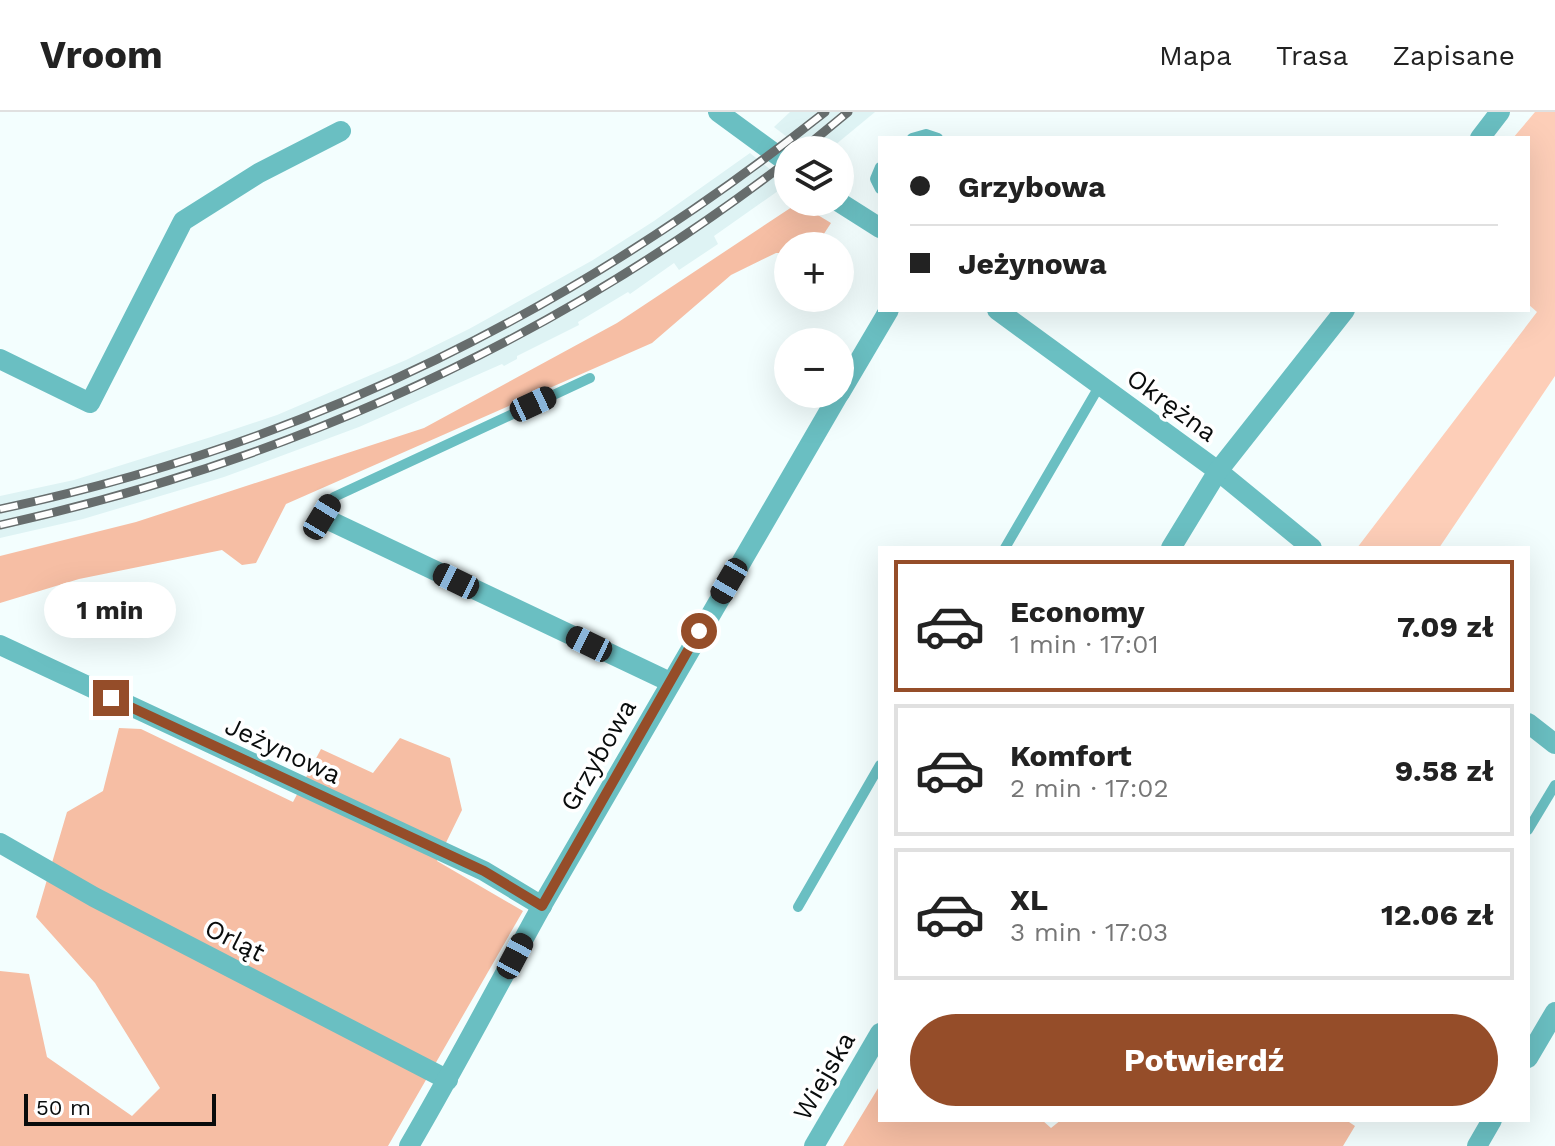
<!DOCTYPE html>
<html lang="pl">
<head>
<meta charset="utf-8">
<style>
	body { margin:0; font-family:"Work Sans",sans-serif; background:#f2f2f2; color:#222; height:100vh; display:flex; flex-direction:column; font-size:30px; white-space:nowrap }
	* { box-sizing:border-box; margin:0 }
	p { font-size:26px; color:#767676 }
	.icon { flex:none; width:44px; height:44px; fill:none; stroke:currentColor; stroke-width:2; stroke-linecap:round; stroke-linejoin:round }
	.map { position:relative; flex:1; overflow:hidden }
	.sheet { position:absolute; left:878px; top:434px; width:652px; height:576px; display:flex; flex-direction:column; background:#fff; border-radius:0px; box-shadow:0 8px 32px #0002 }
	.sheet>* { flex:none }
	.banner { position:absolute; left:878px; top:24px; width:652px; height:176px; border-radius:0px; box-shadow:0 8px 32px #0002; display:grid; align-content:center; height:176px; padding:0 32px; background:#fff }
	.fabs { position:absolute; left:774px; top:24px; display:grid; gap:16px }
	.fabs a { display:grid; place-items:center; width:80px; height:80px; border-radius:50%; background:#fff; box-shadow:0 8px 32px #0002; font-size:40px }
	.scale { position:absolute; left:24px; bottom:20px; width:192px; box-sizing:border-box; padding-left:8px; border:4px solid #090c0c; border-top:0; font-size:22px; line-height:28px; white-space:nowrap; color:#090c0c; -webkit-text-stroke:6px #fff; paint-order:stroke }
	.end { position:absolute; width:36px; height:36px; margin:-18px; border:10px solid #954d29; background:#fff; box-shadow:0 0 0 4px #fff }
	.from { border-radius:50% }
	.bubble { position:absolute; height:56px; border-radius:28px; background:#fff; box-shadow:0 8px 32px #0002; font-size:26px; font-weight:700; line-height:56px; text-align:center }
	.car { position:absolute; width:24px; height:48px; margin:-24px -12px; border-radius:10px; box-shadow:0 0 6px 2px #0007; background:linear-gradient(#222 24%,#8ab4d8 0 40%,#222 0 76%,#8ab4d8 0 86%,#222 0) }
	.banner b { display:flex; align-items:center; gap:28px; height:76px; font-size:30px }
	.banner b+b { border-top:2px solid #e0e0e0 }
	.banner i { width:20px; height:20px; background:#222 }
	ul { padding:14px 0 0; list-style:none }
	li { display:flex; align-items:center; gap:24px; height:132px; margin:0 16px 12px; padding:0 16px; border:4px solid #e0e0e0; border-radius:0px }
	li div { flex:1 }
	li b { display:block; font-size:30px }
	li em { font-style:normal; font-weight:700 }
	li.current { border-color:#954d29 }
	li>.icon { width:72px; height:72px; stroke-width:1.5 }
	.action { display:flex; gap:16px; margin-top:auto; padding:16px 32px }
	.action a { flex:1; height:92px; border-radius:48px; background:#954d29; color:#fff; font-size:32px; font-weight:700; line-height:92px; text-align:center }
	header { display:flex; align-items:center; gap:48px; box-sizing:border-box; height:112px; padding:0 40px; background:#fff; border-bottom:2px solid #e0e0e0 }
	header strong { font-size:38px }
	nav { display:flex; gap:44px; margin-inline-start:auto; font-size:28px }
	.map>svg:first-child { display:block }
</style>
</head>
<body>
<header>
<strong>Vroom</strong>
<nav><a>Mapa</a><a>Trasa</a><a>Zapisane</a></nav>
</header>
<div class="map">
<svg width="1555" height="1034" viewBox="0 0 1555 1034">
	<rect width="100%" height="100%" fill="#f3fefe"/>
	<g fill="#def3f4">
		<polygon points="790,0 875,0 829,38 804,38 774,15"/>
		<polygon points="750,41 788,72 714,124 718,132 679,158 674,151 630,182 628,180 578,210 579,213 517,244 517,247 504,254 502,252 359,315 224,365 83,407 0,426 0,384 74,368 211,325 277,303 406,248 469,217 593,148 654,109"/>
	</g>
	<polygon fill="#fdceb8" points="1535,0 1555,0 1555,264 1439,436 1357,436 1537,200 1528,192 1528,26 1513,26"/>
	<g fill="#f6bea4">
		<polygon points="798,91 831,111 816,134 788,134 788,141 776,141 731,163 652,231 286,392 256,451 242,453 222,438 79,467 0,491 0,444 136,410 424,316 617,211"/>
		<polygon points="119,616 141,617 293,690 321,637 373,661 400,626 450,646 462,698 437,749 523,799 388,1034 0,1034 0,859 29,862 47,945 132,1004 160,976 95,871 36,805 67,700 103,679"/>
		<polygon points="880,973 880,1008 1042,1008 1051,1016 1061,1008 1346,1008 1355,1014 1343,1034 843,1034"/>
	</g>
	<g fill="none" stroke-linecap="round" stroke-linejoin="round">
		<g stroke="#6abfc2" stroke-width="10">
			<polyline points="912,26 926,22 938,26"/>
			<polyline points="880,55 875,67 880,77"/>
			<polyline points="322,405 334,385 590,266"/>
			<polyline points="1005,436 1100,273"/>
			<polyline points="1528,718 1555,673"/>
			<polyline points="798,795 880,653"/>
		</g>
		<g stroke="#6abfc2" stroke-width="20">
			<polyline points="718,0 788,51"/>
			<polyline points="1480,26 1500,0"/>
			<polyline points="839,90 880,116"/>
			<polyline points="997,198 1218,359 1312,436"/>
			<polyline points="0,247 90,291 183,109 259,61 341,19"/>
			<polyline points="840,281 889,198"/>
			<polyline points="322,405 670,570"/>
			<polyline points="1171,436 1218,359 1345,198"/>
			<polyline points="0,533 484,759 542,794"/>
			<polyline points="1528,611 1555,632"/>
			<polyline points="0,731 94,785 448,968"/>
			<polyline points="1528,946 1555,900"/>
			<path d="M 409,1034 C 456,954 499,871 544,790 C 641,620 740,451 839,282"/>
			<polyline points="814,1034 880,921"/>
			<polyline points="1477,1034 1492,1008"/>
		</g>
		<defs>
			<g id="rail">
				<polyline points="802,38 848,0"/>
				<path d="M 0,397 C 309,332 579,196 825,0"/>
				<path d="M 0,413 C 290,349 552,230 788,49"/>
			</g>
		</defs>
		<use href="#rail" stroke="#676d6d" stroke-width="9"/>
		<use href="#rail" stroke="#fff" stroke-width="6" stroke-dasharray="18" stroke-linecap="butt"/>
	</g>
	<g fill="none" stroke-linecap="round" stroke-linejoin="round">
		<polyline stroke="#954d29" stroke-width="10" points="111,586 484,759 542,794 699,519"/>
	</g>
	<g text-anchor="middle" stroke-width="7" stroke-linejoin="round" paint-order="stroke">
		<g font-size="26" fill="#090c0c" stroke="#fff">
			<text transform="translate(1172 293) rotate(36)" y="9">Okrężna</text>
			<text transform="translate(283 638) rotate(25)" y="9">Jeżynowa</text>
			<text transform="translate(598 643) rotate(-60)" y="9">Grzybowa</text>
			<text transform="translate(235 828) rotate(27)" y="9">Orląt</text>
			<text transform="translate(824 964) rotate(-60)" y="9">Wiejska</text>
		</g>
	</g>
</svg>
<div class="fabs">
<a><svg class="icon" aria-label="layers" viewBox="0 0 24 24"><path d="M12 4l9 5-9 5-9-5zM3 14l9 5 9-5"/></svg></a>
<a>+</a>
<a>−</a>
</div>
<div class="scale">50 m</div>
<i class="end from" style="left:699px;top:519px"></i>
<i class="end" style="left:111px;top:586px"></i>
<div class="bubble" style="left:44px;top:470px;width:132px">1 min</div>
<i class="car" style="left:533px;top:292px;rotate:65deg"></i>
<i class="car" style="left:322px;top:405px;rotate:31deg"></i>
<i class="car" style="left:456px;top:469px;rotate:296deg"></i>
<i class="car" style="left:729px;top:469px;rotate:210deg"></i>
<i class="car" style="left:589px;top:532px;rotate:296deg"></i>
<i class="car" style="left:515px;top:844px;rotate:28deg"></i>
<div class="banner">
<b><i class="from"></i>Grzybowa</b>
<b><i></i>Jeżynowa</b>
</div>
<section class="sheet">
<ul>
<li class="current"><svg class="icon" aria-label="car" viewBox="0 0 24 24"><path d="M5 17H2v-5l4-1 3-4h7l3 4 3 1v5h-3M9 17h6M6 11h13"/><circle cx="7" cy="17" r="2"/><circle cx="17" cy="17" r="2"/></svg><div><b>Economy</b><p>1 min · 17:01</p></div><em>7.09 zł</em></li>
<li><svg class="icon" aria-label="car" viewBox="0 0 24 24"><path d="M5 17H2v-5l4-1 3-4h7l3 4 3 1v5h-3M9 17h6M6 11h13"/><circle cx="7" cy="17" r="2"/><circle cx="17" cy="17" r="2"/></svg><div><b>Komfort</b><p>2 min · 17:02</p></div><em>9.58 zł</em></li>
<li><svg class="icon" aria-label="car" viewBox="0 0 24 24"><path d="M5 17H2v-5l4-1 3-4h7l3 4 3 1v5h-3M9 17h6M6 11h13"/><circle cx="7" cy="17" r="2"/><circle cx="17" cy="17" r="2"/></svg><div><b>XL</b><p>3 min · 17:03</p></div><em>12.06 zł</em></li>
</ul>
<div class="action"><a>Potwierdź</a></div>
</section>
</div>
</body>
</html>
